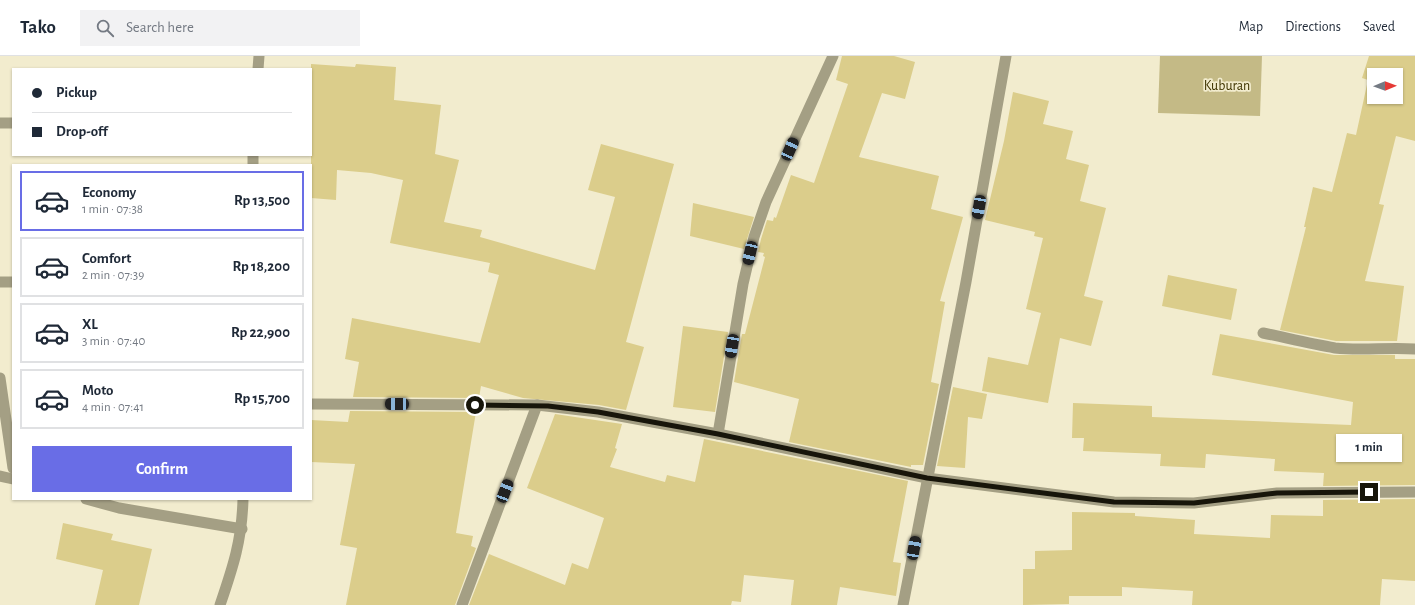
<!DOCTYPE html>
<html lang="en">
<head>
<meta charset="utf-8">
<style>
	body { margin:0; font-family:"Alegreya Sans",sans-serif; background:#f2f2f3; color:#1f2937; height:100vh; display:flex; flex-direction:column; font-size:15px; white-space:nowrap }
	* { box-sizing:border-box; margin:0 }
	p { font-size:13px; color:#747a83 }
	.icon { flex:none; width:22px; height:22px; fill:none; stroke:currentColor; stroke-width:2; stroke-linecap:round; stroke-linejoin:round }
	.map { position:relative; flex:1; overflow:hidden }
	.panel { position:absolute; left:12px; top:108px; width:300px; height:336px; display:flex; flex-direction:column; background:#fff; border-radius:0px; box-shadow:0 1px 3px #0004 }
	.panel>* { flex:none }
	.guide { position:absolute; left:12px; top:12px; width:300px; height:88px; border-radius:0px; box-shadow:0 1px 3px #0004; display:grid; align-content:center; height:88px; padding:0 20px; background:#fff }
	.needle { width:26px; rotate:89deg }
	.buttons { position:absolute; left:1367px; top:12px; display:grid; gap:8px }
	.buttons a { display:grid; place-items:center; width:36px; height:36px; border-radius:0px; background:#fff; box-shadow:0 1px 3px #0004; font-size:20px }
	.end { position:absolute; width:18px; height:18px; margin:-9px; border:5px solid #17150a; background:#fff; box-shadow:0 0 0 2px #fff }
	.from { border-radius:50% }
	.bubble { position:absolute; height:28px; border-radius:0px; background:#fff; box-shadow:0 1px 3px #0004; font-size:13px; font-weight:600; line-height:28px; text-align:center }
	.car { position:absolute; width:12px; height:24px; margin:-12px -6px; border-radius:5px; box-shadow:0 0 3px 1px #0007; background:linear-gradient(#222 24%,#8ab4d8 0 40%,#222 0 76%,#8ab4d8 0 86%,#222 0) }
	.guide b { display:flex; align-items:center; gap:14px; height:38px; font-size:15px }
	.guide b+b { border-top:1px solid #e0e1e3 }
	.guide i { width:10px; height:10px; background:#1f2937 }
	ul { padding:7px 0 0; list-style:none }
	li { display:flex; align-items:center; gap:12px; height:60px; margin:0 8px 6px; padding:0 12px; border:2px solid #e0e1e3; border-radius:0px }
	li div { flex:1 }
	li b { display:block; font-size:15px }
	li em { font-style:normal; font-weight:600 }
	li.active { border-color:#696de6 }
	li>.icon { width:36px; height:36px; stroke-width:1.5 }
	.button { display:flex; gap:8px; margin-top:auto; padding:8px 20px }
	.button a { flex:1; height:46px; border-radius:0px; background:#696de6; color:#fff; font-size:16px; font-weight:600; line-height:46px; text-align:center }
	header { display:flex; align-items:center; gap:24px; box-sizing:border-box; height:56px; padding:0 20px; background:#fff; border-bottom:1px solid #e0e1e3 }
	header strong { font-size:19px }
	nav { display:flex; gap:22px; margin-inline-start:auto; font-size:14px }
	.search { width:280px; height:36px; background:#f2f2f3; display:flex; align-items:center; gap:10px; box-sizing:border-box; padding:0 14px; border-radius:0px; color:#747a83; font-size:15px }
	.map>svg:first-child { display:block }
</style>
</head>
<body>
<header>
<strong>Tako</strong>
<div class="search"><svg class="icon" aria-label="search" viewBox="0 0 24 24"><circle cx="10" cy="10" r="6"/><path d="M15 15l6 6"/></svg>Search here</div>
<nav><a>Map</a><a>Directions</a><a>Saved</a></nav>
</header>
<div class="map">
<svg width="1415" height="549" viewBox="0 0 1415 549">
	<rect width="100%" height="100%" fill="#f2ecce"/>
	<polygon fill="#c4ba86" points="1160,0 1262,0 1260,60 1158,57"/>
	<g fill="#dbcd8b" fill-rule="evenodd">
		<polygon points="842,0 894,0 915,6 905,43 882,37 859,101 939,120 931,153 963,161 940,245 945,246 931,326 939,328 923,409 911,409 911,411 789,386 799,343 734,326 742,278 745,278 765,201 763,200 764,197 758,196 761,183 767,164 773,165 774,161 776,162 791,119 814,127 848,28 836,24"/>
		<path d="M 1369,0 L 1415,0 L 1415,85 L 1396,80 L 1379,148 L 1384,149 L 1365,225 L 1404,230 L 1397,285 L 1336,285 L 1280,274 L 1306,171 L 1304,171 L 1313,131 L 1332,136 L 1347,77 L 1356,79 L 1368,24 L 1362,22 ZM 1374,19 L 1396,19 L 1396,41 L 1374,41 Z"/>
		<polygon points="311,8 355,11 356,8 396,11 394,44 441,49 435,98 459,104 444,166 482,174 480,181 595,214 615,141 588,134 601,88 674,108 626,286 644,291 626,354 599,349 523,342 481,330 479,342 353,341 359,306 345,303 352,262 480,287 499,219 488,216 490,207 390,187 403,124 371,117 337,114 336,144 311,142"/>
		<polygon points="1013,36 1049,45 1043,68 1073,75 1066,103 1089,109 1080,145 1106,152 1084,240 1103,245 1091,290 1060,282 1048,347 982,335 988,301 1028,309 1041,257 1026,253 1043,182 1034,180 1035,176 985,164 1004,85"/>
		<polygon points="693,147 754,161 744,193 690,180"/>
		<polygon points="1168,219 1237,233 1231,264 1162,250"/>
		<polygon points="683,270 728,276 715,356 673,351"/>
		<polygon points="1220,278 1334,299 1395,299 1395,303 1415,303 1415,429 1323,430 1324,417 1274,415 1275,403 1206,398 1205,412 1160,410 1161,398 1083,395 1084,382 1072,382 1073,347 1152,350 1152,361 1351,369 1353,346 1212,319"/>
		<polygon points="953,331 987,338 982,363 968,361 965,412 937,410"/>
		<polygon points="350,355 476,356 456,477 473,480 471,490 476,492 455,549 346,549 357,492 340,489 355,408 311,406 311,364 348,366"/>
		<polygon points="555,358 622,368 615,392 617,393 610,411 665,426 667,419 695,426 704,383 908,425 893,506 901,507 896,540 840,531 837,549 791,549 794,524 744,519 741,546 732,545 731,549 469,549 489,498 565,529 572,507 588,513 604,462 527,432"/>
		<polygon points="1415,443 1415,525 1382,523 1380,549 1192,549 1193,535 1122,531 1122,540 1069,540 1069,548 1023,549 1023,513 1035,513 1035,495 1072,494 1072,456 1135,457 1135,460 1195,464 1194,478 1270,482 1271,459 1323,460 1323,444"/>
		<polygon points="63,467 113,478 111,484 152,493 139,549 95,549 103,514 56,503"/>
	</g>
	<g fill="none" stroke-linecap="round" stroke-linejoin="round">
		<g stroke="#a49f84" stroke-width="11">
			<polyline points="258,13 259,0"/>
			<polyline points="0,67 13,67"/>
			<polyline points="253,109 253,99"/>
			<polyline points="0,226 13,226"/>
			<path d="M 1263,277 C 1287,282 1311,288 1335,292 C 1362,295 1388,291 1415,293"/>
			<polyline points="0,322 13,412"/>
			<polyline points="311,348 537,349 598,356 718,378 927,422 1114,446 1194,447 1277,437 1415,436"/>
			<polyline points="718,378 743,228 754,181 766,146 833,0"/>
			<polyline points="0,420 13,423"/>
			<polyline points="86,443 119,452 242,473"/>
			<path d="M 220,549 C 233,511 242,484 243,443"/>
			<polyline points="462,549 537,349"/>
			<polyline points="903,549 966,226 1006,0"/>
		</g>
	</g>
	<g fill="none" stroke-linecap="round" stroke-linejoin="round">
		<polyline stroke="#17150a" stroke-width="5" points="475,349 548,350 598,356 718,378 927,422 1114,446 1194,447 1277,437 1369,436"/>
	</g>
	<g text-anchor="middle" stroke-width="3.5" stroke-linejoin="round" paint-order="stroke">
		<g font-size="14" fill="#3e3400" stroke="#f2ecce">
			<text x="1227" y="34">Kuburan</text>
		</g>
	</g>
</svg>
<div class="buttons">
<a><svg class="needle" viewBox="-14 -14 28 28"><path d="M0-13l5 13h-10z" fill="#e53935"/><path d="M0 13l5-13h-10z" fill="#747a83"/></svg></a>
</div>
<i class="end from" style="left:475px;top:349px"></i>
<i class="end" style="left:1369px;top:436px"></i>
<div class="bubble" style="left:1336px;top:378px;width:66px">1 min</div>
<i class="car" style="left:790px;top:93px;rotate:24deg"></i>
<i class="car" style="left:979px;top:151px;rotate:190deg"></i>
<i class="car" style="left:750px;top:197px;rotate:193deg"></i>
<i class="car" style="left:732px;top:290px;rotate:189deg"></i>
<i class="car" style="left:397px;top:348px;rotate:271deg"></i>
<i class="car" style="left:505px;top:435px;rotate:21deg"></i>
<i class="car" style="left:914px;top:492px;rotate:10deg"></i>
<div class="guide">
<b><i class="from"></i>Pickup</b>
<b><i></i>Drop-off</b>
</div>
<section class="panel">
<ul>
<li class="active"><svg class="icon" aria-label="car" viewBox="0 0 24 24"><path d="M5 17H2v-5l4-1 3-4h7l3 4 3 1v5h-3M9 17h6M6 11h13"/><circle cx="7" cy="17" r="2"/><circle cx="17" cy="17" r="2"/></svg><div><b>Economy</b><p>1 min · 07:38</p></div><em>Rp 13,500</em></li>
<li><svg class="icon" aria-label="car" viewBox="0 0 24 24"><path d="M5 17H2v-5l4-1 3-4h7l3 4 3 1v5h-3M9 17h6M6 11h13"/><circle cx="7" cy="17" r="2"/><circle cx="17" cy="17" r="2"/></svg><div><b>Comfort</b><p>2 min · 07:39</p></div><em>Rp 18,200</em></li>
<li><svg class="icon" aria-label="car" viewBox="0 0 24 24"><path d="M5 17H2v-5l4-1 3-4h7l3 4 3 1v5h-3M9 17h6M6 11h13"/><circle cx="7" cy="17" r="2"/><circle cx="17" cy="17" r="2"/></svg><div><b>XL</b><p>3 min · 07:40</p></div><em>Rp 22,900</em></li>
<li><svg class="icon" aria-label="car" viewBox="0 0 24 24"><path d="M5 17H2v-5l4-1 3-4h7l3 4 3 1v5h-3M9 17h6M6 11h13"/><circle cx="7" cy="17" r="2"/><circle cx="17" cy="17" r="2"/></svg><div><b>Moto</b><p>4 min · 07:41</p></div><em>Rp 15,700</em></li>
</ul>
<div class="button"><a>Confirm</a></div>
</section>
</div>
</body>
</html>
